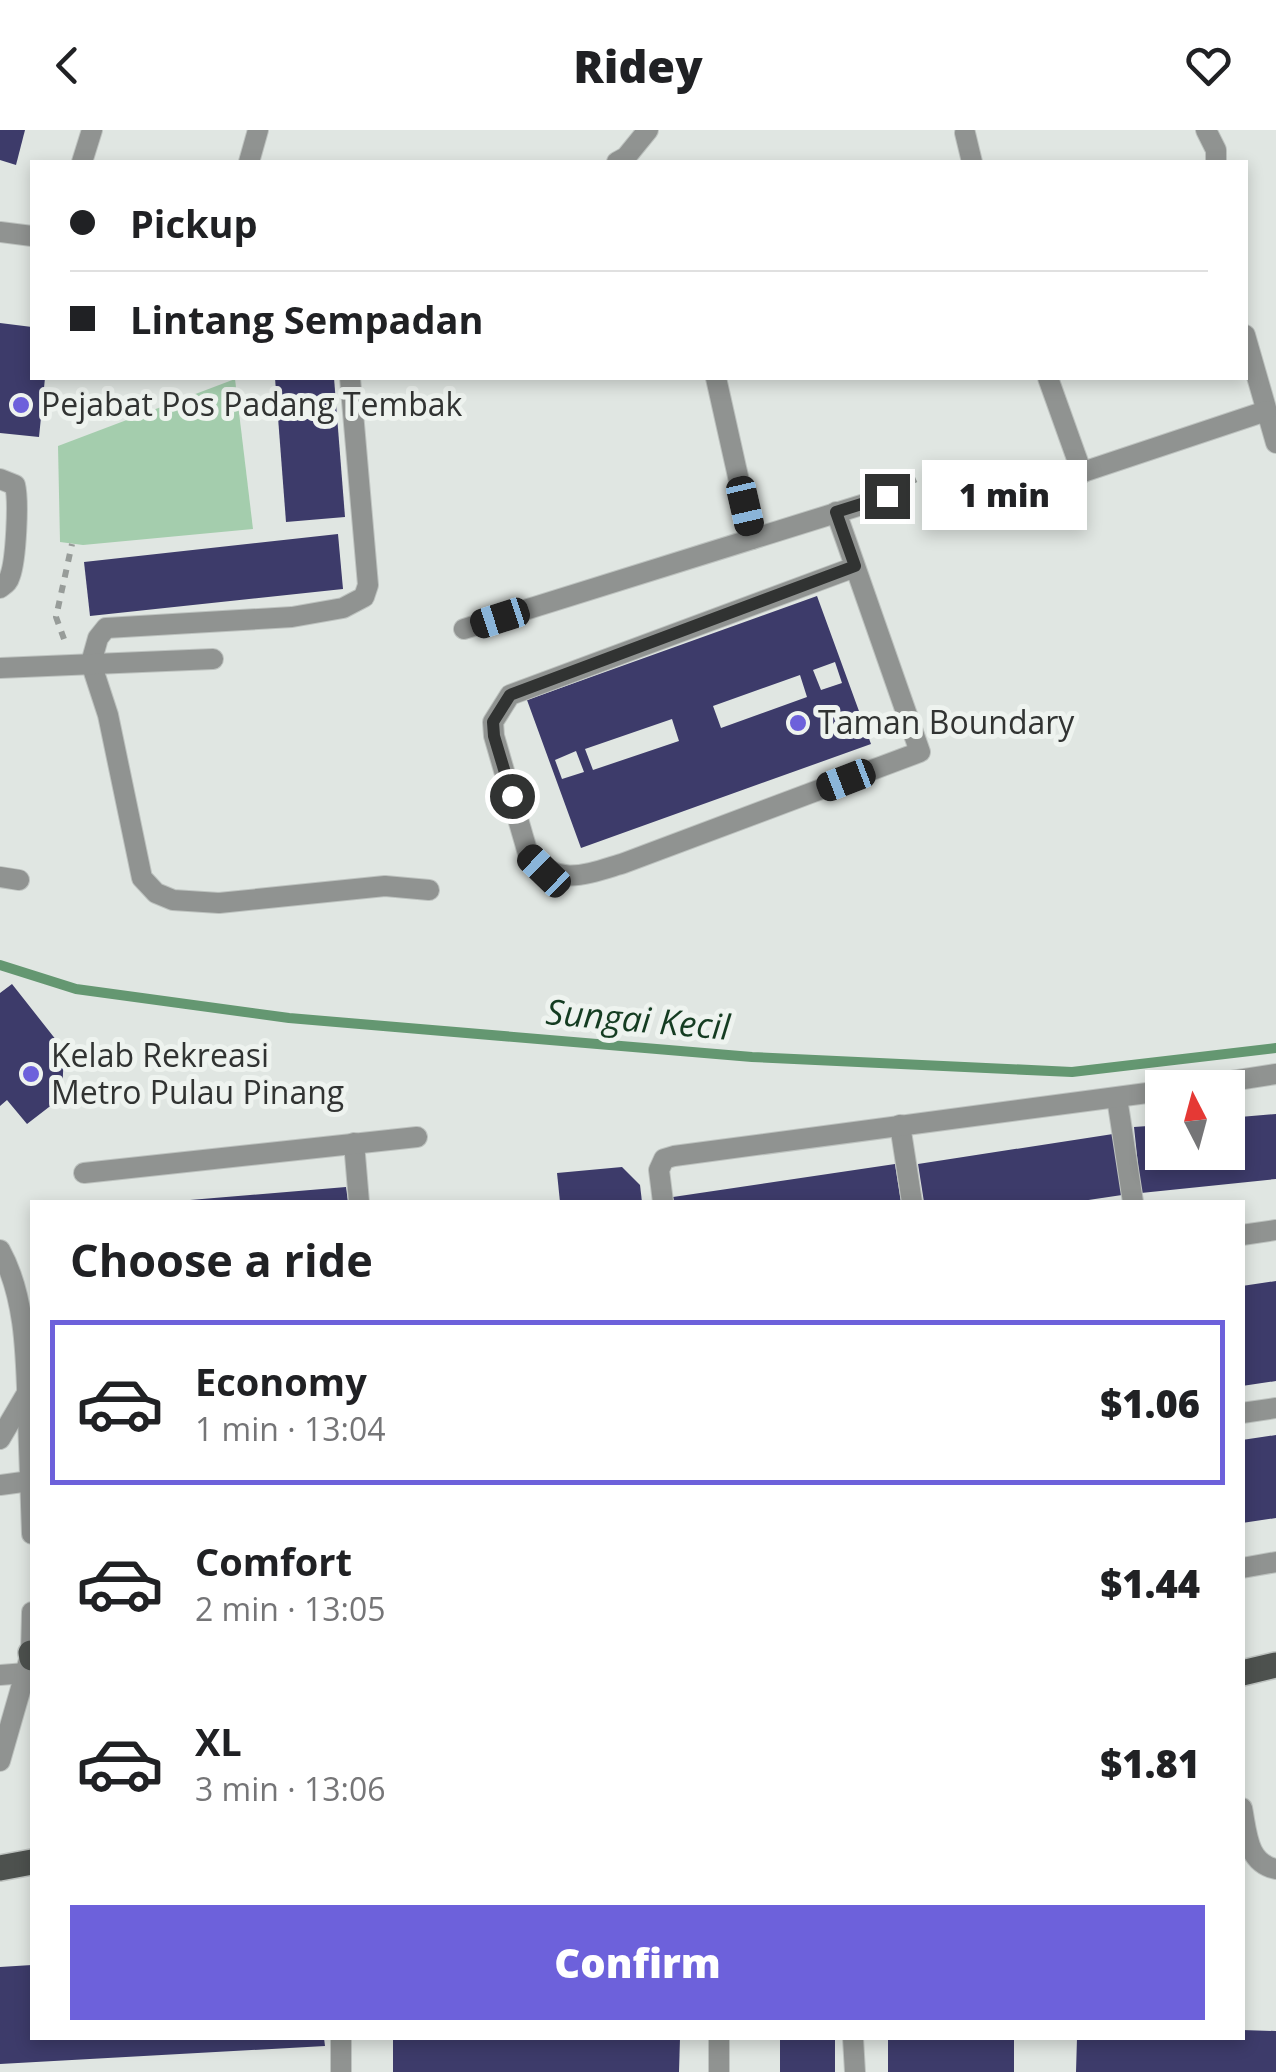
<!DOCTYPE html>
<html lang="en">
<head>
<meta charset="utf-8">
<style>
	body { margin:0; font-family:"Open Sans",sans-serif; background:#f6f6f6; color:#202124; height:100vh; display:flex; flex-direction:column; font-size:38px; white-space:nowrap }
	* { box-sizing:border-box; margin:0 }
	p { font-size:32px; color:#757577 }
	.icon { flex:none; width:55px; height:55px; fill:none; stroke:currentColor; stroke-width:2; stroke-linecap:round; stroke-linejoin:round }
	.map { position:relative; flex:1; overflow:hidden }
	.side { position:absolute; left:30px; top:1070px; width:1215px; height:840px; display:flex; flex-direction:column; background:#fff; border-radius:0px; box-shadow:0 5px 15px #0003 }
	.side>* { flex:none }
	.guide { position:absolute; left:30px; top:30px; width:1218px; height:220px; border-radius:0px; box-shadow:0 5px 15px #0003; display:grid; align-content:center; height:220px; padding:0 40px; background:#fff }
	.needle { width:65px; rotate:354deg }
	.fabs { position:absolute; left:1145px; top:940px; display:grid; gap:20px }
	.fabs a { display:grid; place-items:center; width:100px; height:100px; border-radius:0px; background:#fff; box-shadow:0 5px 15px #0003; font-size:50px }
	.end { position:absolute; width:45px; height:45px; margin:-22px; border:12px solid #313332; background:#fff; box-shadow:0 0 0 5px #fff }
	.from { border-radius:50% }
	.bubble { position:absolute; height:70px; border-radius:0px; background:#fff; box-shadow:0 5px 15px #0003; font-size:32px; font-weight:800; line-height:70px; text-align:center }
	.car { position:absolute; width:30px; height:60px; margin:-30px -15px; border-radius:12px; box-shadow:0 0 8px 2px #0007; background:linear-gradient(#222 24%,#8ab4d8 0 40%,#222 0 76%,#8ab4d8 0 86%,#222 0) }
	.guide b { display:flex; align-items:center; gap:35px; height:95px; font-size:38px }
	.guide b+b { border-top:2px solid #e0e0e0 }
	.guide i { width:25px; height:25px; background:#202124 }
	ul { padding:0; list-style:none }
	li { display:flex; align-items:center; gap:30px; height:165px; margin:0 20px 15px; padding:0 20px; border:5px solid transparent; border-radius:0px }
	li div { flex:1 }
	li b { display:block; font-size:38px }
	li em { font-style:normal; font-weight:800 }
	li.on { border-color:#6d61db }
	li>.icon { width:90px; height:90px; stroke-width:1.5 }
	h2 { padding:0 40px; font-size:45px; line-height:120px }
	.cta { display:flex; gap:20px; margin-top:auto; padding:20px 40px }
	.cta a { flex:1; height:115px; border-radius:0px; background:#6d61db; color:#fff; font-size:40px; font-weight:800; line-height:115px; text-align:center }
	header { display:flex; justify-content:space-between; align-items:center; height:130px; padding:0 40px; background:#fff; font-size:45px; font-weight:800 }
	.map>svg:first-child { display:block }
</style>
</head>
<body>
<header><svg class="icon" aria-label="back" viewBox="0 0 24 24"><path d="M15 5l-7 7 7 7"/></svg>Ridey<svg class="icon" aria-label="heart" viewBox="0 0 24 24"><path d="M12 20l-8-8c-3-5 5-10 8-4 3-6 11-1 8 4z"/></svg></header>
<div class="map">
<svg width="1276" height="1942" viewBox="0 0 1276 1942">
	<rect width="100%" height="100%" fill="#e0e6e2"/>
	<polygon fill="#a4cdad" points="235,249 253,399 83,415 60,412 58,316"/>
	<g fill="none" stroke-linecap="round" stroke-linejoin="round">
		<polyline stroke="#649771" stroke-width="10" points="0,835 76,859 289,888 752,927 1072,942 1276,918"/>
	</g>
	<g fill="#3d3b6a" fill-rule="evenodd">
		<polygon points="0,0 25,0 16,35 0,30"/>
		<polygon points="0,193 32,197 32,248 45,248 39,307 0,303"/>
		<polygon points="275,248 334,248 345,387 286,392"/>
		<polygon points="338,404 343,459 90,486 84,432"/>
		<path d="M 817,466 L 871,614 L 581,718 L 527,570 ZM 835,532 L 842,553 L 821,560 L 813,540 ZM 800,545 L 807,567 L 721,598 L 713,576 ZM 672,589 L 679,611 L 593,640 L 585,619 ZM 576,621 L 584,642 L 562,649 L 555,630 Z"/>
		<polygon points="12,854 64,920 62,967 27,994 7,970 0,976 0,863"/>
		<polygon points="1276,984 1276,1049 1141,1063 1134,997 1162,995 1162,1022 1228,1022 1228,988"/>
		<polygon points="1113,1004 1122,1065 1075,1072 924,1072 918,1034"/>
		<polygon points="895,1034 901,1072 674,1072 673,1067"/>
		<polygon points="622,1037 640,1055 642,1072 560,1072 557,1043"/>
		<polygon points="346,1057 348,1072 190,1072 190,1070"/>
		<polygon points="1276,1151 1276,1251 1242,1256 1242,1156"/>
		<polygon points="1276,1305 1276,1388 1242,1393 1242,1310"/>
		<polygon points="32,1835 32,1908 324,1908 325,1916 0,1934 0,1837"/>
		<polygon points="1242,1900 1276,1901 1276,1942 1076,1942 1077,1908 1242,1908"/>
		<polygon points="393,1908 680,1908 679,1942 393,1942"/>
		<rect x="780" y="1908" width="55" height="34"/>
		<rect x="888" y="1908" width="126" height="34"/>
	</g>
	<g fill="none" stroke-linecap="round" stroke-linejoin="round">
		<defs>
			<g id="service">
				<polyline points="249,32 258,0"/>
				<polyline points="350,248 368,455 364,467 343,478 292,487 106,498 98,508 91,533 108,585 142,748 156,763 173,770 219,773 385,756 429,760"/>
				<path d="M 0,349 L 15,355 C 19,371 16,430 10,446 C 8,453 5,454 0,458"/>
				<path d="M 836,382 L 848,416 L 920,622 L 624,733 C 587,744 560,757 529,727 L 494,606 L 493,592 L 510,565 L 855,437"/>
				<polyline points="0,747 19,750"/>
				<polyline points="1186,958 1276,944"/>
				<polyline points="1117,968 1133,1072"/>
				<polyline points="900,995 912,1072"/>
				<polyline points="354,1013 359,1072"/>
				<polyline points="84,1043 417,1007"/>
				<polyline points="663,1072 659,1040 664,1029 674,1026 1162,961"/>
				<polyline points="1242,1283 1276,1278"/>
				<polyline points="1242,1438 1276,1432"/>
				<polyline points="0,1545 26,1543"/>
				<path d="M 1242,1678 C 1247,1703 1247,1733 1276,1739"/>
				<polyline points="853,1908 855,1942"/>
			</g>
			<g id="minor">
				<polyline points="1206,0 1216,20 1216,32"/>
				<polyline points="965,3 972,32"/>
				<polyline points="82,32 92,0"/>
				<polyline points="617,32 626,27 648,0"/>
				<polyline points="0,102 32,106"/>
				<polyline points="1245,205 1276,313"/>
				<polyline points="716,248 752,409"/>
				<polyline points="1048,248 1082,343"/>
				<polyline points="1004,343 1034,355 1047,354 1266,281"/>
				<polyline points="464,499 887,367"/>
				<polyline points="0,538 213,529"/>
				<polyline points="1242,1105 1276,1100"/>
				<polyline points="0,1309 27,1263"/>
				<polyline points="0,1355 30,1351"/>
				<polyline points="341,1908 341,1942"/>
				<polyline points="719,1942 719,1908"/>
			</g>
			<g id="tertiary">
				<path d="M 0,1120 C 27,1169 26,1233 28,1287 C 29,1326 31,1365 32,1404"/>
				<polyline points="0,1631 31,1523 32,1482"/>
			</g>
			<g id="primary">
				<polyline points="31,1523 32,1528"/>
				<polyline points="1242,1543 1276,1535"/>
				<polyline points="0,1738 32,1732"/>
			</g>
		</defs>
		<use href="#service" stroke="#bdc2bf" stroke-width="22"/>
		<use href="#minor" stroke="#bdc2bf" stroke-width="22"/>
		<use href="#tertiary" stroke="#bdc2bf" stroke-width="22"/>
		<use href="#primary" stroke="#bdc2bf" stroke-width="28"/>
		<g stroke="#979c99" stroke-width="6" stroke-dasharray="8 8" stroke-linecap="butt">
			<path d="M 909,353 C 929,341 956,338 979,340"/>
			<polyline points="64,509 56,487 72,414"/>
		</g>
		<use href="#service" stroke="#909391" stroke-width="20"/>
		<use href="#minor" stroke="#909391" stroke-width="20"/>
		<use href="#tertiary" stroke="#909391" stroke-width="20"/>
		<use href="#primary" stroke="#4d514e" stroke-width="25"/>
	</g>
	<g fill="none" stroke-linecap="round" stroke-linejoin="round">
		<polyline stroke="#313332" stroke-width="12" points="512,666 494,606 493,592 510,565 855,436 836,382 887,366"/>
	</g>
	<g fill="#6d61db" stroke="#eef3ef" stroke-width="4">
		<circle cx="21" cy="275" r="10"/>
		<circle cx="798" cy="593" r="10"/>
		<circle cx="31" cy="944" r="10"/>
	</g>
	<g text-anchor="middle" stroke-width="10" stroke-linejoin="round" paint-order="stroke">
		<g font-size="32" fill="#313332" stroke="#eef3ef" text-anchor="start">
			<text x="41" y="286">Pejabat Pos Padang Tembak</text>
			<text x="818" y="604">Taman Boundary</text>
			<text x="51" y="937">Kelab Rekreasi<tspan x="51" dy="37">Metro Pulau Pinang</tspan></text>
		</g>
		<g font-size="35" font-style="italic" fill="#143c21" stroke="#eef3ef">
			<text transform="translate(638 890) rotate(5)" y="12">Sungai Kecil</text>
		</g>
	</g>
</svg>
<div class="fabs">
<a><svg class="needle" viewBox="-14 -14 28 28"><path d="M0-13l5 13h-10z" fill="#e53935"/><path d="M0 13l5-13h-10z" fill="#757577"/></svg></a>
</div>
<i class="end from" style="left:512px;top:666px"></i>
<i class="end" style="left:887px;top:366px"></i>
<div class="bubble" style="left:922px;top:330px;width:165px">1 min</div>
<i class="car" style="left:745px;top:376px;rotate:167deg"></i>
<i class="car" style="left:500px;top:488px;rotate:252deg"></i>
<i class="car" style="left:846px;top:650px;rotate:249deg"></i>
<i class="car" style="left:544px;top:741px;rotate:314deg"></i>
<div class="guide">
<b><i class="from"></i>Pickup</b>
<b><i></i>Lintang Sempadan</b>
</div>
<section class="side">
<h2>Choose a ride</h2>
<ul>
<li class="on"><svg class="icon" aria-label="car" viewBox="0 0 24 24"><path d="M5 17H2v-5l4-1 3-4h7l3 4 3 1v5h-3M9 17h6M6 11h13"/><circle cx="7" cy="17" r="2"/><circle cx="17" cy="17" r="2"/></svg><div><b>Economy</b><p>1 min · 13:04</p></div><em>$1.06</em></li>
<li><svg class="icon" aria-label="car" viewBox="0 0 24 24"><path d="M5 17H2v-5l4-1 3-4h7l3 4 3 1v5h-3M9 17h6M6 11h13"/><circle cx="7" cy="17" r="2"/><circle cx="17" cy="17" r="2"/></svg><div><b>Comfort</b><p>2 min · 13:05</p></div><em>$1.44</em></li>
<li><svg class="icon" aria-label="car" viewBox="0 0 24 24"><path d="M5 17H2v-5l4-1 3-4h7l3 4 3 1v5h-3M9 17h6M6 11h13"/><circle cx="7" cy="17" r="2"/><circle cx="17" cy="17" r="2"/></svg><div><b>XL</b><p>3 min · 13:06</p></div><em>$1.81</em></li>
</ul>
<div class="cta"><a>Confirm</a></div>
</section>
</div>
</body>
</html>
